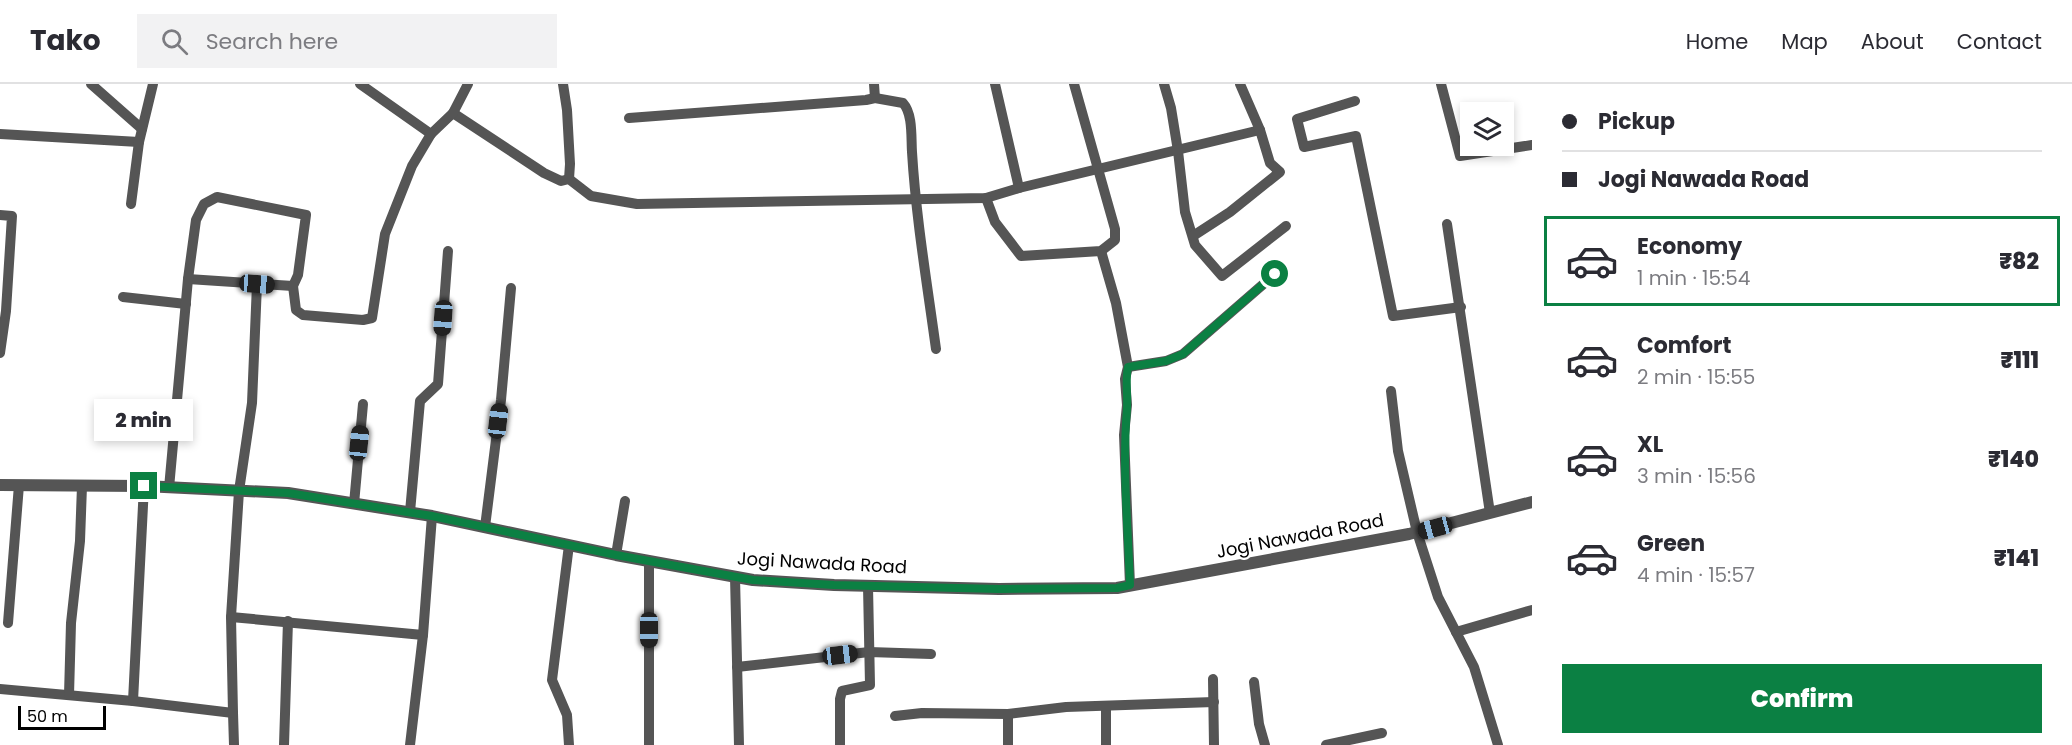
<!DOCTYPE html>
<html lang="en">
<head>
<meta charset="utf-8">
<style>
	body { margin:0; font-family:Poppins,sans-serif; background:#f2f2f3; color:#2b2b33; height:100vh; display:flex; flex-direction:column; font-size:22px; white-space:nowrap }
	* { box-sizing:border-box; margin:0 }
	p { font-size:20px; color:#7c7c81 }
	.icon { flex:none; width:33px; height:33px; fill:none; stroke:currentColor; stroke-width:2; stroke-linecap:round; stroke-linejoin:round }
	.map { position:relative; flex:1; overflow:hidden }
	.sheet { display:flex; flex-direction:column; background:#fff; width:540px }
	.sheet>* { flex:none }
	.banner { display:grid; align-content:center; height:132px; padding:0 30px; background:#fff }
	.controls { position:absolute; left:1460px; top:18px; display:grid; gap:12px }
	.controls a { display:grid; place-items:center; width:54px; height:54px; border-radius:0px; background:#fff; box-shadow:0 3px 9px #0003; font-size:30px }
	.scale { position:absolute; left:18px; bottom:15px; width:88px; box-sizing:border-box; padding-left:6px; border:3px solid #000; border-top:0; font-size:16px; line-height:21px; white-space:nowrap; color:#000; -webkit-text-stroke:4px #fff; paint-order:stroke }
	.end { position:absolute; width:27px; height:27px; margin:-14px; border:8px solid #0b8043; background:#fff; box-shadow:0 0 0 3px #fff }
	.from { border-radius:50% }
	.bubble { position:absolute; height:42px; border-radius:0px; background:#fff; box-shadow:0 3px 9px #0003; font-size:20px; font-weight:800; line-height:42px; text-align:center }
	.car { position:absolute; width:18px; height:36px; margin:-18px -9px; border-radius:8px; box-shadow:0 0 4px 2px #0007; background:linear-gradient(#222 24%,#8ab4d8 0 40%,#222 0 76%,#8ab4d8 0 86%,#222 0) }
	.banner b { display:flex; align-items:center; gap:21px; height:57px; font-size:22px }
	.banner b+b { border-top:2px solid #e1e1e2 }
	.banner i { width:15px; height:15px; background:#2b2b33 }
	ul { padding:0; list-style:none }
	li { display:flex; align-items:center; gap:18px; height:90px; margin:0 12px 9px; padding:0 18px; border:3px solid transparent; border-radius:0px }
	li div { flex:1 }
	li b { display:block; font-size:22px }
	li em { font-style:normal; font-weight:800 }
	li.current { border-color:#0b8043 }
	li>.icon { width:54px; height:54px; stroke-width:1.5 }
	.primary-button { display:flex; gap:12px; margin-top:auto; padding:12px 30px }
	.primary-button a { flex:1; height:69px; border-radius:0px; background:#0b8043; color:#fff; font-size:24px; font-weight:800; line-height:69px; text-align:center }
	header { display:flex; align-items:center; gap:36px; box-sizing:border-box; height:84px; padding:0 30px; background:#fff; border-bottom:2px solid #e1e1e2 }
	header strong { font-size:28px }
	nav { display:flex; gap:33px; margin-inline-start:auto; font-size:21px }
	.search { width:420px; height:54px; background:#f2f2f3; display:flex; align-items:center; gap:15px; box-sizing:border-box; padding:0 21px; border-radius:0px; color:#7c7c81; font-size:22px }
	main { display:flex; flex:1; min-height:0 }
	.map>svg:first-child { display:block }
</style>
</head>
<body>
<header>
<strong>Tako</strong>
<div class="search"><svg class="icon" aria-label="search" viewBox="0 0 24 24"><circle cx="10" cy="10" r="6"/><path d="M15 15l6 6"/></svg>Search here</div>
<nav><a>Home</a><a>Map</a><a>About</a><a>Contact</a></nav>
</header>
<main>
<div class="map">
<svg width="1532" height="661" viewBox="0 0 1532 661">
	<rect width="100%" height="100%" fill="#fff"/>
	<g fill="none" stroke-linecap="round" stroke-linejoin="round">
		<g stroke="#555" stroke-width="10">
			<polyline points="91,0 142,45"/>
			<polyline points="360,0 431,50"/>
			<polyline points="563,0 567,26 570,80 569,95"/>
			<polyline points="874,0 875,14"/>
			<polyline points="995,0 1019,104"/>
			<polyline points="1164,0 1171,24 1178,67 1185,128 1195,161 1222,192 1286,142"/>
			<polyline points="1441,0 1460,72 1532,61"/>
			<polyline points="1355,17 1297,35 1304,63 1356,52 1393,232 1461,223"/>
			<polyline points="453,29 544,89 561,97 569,95 591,112 637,120 986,114 1019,104 1260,46"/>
			<path d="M 629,34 L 866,16 L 875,14 L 903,19 C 913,30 911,53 912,68 C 916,134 927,199 936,265"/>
			<polyline points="0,50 139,58"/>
			<polyline points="986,114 995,138 1021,172 1101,167 1115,156 1115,145 1074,0"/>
			<polyline points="131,120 139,58 153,0"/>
			<polyline points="0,131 12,132 6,227 0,269"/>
			<polyline points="1447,140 1490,429"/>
			<polyline points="1193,152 1230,128 1280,88 1270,79 1260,46 1240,0"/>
			<polyline points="1101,167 1116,219 1128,283 1125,295 1127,321 1124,351 1130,501"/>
			<polyline points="188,195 293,202"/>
			<polyline points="123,213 186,220"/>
			<polyline points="1128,283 1166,277 1183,270 1275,190"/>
			<polyline points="1391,307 1398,367 1417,448 1438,513 1474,583 1498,661"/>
			<polyline points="169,404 188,195 196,136 204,120 217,113 306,131 298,191 293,202 296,226 303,231 363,236 372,234 385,150 412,82 431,50 453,29 468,0"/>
			<polyline points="354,420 363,320"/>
			<polyline points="410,428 420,317 438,300 448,167"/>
			<polyline points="485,443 501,316 511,204"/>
			<polyline points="616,471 625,417"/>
			<polyline points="649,477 649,661"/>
			<polyline points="735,493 739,661"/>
			<polyline points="231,533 423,551"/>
			<polyline points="8,539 19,401"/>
			<polyline points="1456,548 1532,526"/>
			<polyline points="737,583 869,568 931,570"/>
			<polyline points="1213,595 1214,661"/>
			<polyline points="1254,598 1259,640 1265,661"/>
			<polyline points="0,605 133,617 233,629 234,661"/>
			<polyline points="69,611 71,539 80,457 82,402"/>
			<polyline points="133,617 144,402"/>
			<polyline points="1106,623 1106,661"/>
			<polyline points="233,629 231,533 239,407 252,319 257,200"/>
			<polyline points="1008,630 1008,661"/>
			<polyline points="895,632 922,629 1008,630 1066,623 1214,618"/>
			<polyline points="284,661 288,537"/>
			<polyline points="410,661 423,551 432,432"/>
			<polyline points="569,661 567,631 552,596 569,461"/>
			<polyline points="840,661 840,615 842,607 870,601 868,502"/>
			<polyline points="1326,661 1382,649"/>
		</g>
		<polyline stroke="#555" stroke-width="12" points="0,401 144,402 288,409 432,432 616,471 753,496 834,501 999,505 1117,504 1409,450 1532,418"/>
	</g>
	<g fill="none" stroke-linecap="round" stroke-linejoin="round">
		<path stroke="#0b8043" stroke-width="8" d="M 144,402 L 288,409 L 432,432 L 616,471 L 753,496 L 834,501 L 999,505 L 1117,504 L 1130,501 C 1128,443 1122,383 1127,325 C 1128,310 1125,297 1128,283 L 1166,277 L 1183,270 L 1275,190"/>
	</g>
	<g text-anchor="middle" stroke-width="4.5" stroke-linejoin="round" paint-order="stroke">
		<g font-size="18" fill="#000" stroke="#fff">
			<text transform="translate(1300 452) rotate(-11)" y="6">Jogi Nawada Road</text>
			<text transform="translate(822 479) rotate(3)" y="6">Jogi Nawada Road</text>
		</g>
	</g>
</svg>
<div class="controls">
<a><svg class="icon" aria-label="layers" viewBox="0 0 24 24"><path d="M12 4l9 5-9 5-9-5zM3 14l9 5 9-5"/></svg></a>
</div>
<div class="scale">50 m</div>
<i class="end from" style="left:1275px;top:190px"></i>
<i class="end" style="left:144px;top:402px"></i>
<div class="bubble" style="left:94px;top:315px;width:99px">2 min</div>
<i class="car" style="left:257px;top:200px;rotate:94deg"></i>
<i class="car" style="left:443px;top:234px;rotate:184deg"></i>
<i class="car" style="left:498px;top:337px;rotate:7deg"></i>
<i class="car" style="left:359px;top:359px;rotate:6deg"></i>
<i class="car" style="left:1435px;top:444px;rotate:255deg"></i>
<i class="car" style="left:649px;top:546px;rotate:180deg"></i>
<i class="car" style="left:840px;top:571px;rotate:83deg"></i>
</div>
<section class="sheet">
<div class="banner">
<b><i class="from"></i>Pickup</b>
<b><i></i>Jogi Nawada Road</b>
</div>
<ul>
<li class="current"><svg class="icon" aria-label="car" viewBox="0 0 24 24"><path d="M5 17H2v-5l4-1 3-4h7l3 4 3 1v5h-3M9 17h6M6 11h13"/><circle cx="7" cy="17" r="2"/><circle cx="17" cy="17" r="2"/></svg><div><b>Economy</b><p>1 min · 15:54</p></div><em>₹82</em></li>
<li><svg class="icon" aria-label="car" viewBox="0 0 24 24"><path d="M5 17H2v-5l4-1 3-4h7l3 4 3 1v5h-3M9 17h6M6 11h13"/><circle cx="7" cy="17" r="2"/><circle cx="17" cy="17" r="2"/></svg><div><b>Comfort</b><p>2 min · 15:55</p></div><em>₹111</em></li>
<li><svg class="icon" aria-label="car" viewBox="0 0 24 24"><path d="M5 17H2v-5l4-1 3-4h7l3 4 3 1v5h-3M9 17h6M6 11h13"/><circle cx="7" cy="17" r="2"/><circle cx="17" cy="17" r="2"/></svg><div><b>XL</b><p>3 min · 15:56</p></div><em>₹140</em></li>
<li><svg class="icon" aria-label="car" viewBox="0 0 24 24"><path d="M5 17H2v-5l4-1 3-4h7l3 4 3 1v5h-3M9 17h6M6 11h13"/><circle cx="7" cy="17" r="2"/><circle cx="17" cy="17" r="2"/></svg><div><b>Green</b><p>4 min · 15:57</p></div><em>₹141</em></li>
</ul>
<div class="primary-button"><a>Confirm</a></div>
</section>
</main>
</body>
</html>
